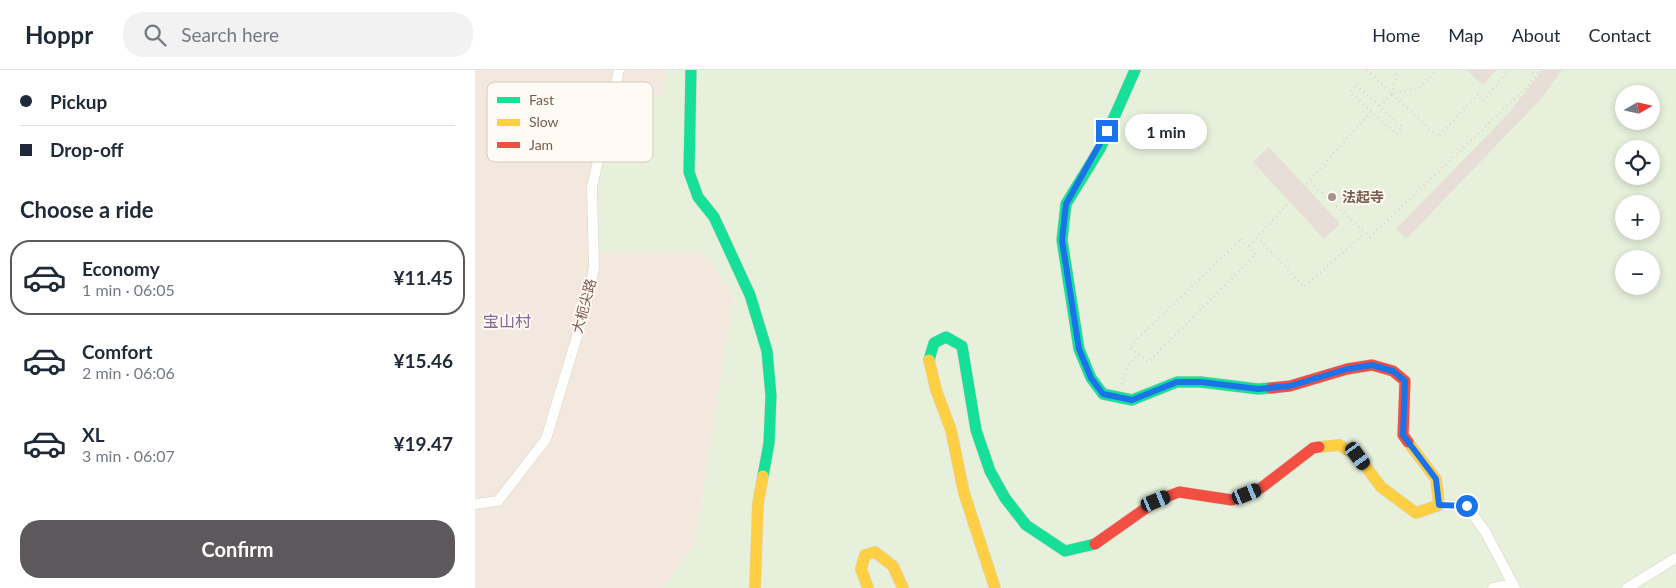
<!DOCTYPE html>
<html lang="en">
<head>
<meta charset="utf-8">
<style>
	body { margin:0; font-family:Lato,"Noto Sans SC",sans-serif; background:#f2f2f3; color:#1f2937; height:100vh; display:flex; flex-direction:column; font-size:19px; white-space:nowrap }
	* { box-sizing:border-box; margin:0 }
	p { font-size:16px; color:#747a83 }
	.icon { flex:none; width:28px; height:28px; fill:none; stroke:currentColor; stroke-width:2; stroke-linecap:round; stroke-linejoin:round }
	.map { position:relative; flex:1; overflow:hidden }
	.side { display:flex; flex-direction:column; background:#fff; width:475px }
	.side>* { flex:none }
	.guide { display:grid; align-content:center; height:110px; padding:0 20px; background:#fff }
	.needle { width:32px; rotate:81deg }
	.buttons { position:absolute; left:1140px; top:15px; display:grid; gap:10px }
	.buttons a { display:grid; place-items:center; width:45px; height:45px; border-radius:50%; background:#fff; box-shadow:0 2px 8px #0003; font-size:25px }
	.end { position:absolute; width:22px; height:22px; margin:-11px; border:6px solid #1a73e8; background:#fff; box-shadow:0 0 0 2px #fff }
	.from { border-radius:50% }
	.bubble { position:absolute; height:35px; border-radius:18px; background:#fff; box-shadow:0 2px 8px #0003; font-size:16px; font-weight:700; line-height:35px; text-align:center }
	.car { position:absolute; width:15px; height:30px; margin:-15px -8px; border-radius:6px; box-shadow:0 0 4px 1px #0007; background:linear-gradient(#222 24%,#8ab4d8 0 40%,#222 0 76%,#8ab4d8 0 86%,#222 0) }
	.guide b { display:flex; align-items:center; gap:18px; height:48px; font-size:19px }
	.guide b+b { border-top:1px solid #e0e1e3 }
	.guide i { width:12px; height:12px; background:#1f2937 }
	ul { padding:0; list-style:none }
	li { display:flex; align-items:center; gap:15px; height:75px; margin:0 10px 8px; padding:0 10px; border:2px solid transparent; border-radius:20px }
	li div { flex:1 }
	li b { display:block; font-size:19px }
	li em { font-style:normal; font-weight:700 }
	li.selected { border-color:#5c585b }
	li>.icon { width:45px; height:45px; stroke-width:1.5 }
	h2 { padding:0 20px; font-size:22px; line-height:60px }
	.action { display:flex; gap:10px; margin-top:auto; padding:10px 20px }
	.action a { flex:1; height:58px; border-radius:20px; background:#5c585b; color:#fff; font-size:20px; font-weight:700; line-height:58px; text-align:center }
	header { display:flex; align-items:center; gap:30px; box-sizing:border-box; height:70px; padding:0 25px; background:#fff; border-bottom:1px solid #e0e1e3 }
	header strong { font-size:24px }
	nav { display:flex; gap:28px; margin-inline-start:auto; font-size:18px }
	.search { width:350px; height:45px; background:#f2f2f3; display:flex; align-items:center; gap:12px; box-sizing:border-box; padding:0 18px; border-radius:20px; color:#747a83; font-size:19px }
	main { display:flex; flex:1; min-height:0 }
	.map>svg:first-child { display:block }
</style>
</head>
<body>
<header>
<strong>Hoppr</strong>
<div class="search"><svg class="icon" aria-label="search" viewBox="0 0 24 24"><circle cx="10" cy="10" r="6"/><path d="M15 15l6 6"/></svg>Search here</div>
<nav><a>Home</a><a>Map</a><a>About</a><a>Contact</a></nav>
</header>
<main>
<section class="side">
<div class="guide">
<b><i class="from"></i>Pickup</b>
<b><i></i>Drop-off</b>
</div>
<h2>Choose a ride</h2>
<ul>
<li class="selected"><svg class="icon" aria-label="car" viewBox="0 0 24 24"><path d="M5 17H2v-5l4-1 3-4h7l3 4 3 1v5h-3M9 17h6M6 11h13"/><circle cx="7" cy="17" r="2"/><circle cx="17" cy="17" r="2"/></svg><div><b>Economy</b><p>1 min · 06:05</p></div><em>¥11.45</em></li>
<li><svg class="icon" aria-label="car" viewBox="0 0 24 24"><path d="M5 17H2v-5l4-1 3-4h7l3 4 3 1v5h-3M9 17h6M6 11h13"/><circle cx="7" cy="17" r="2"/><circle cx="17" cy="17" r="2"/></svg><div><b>Comfort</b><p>2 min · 06:06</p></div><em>¥15.46</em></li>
<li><svg class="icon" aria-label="car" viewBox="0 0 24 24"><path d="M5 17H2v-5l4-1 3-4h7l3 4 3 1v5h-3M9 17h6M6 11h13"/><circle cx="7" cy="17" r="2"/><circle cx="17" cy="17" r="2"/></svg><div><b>XL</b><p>3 min · 06:07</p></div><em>¥19.47</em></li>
</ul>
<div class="action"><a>Confirm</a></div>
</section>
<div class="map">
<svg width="1201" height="518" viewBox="0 0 1201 518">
	<rect width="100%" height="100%" fill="#f9f5f0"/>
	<polygon fill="#f2e8de" points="0,0 191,0 189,26 129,24 122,182 229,182 259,225 220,473 188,518 0,518"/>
	<path fill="#e7f0db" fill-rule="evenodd" d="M 191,0 L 1201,0 L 1201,518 L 188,518 L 220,473 L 259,225 L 229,182 L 122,182 L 129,23 L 188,26 ZM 1149,24 L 1176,24 L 1176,51 L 1149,51 ZM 1149,79 L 1176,79 L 1176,106 L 1149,106 ZM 1149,134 L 1176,134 L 1176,161 L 1149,161 ZM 1149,189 L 1176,189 L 1176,216 L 1149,216 Z"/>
	<g fill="#e6ded7">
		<polygon points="991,0 1021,0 1008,15"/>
		<polygon points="1067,0 1087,0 1066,29 931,169 921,159 1033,44"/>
		<polygon points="794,77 865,154 849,169 778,92"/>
	</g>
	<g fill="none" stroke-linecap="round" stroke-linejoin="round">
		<defs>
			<g id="street">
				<polyline points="0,434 23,431 71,369 110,240 119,198 117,117 144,0"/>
				<polyline points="964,435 992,436 1011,463 1040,518"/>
				<polyline points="1018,518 1038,514"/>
				<polyline points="1152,518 1201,488"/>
			</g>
			<g id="fast">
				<polyline points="216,0 214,102 223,127 239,147 275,225 292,281 296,326 294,373 288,406"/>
				<polyline points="660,0 626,77 591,134 587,170 604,279 616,308 628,324 657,330 702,312 726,312 783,319 796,318"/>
				<polyline points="454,290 459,273 471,267 487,276 501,360 515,401 530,428 551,455 590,481 620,474"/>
			</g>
			<g id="slow">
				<polyline points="454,290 461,320 476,360 489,423 520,518"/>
				<polyline points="844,377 864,375 883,386 906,417 941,443 964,435 961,409 933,372"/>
				<polyline points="280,518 283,433 288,406"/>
				<polyline points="393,518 386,499 390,485 400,482 418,496 428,518"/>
			</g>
			<g id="jam">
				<polyline points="796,318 815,316 872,299 897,295 918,301 930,311 928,365 933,372"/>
				<polyline points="620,474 681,431 704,422 757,430 786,418 838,378 844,377"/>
			</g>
		</defs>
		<use href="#street" stroke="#d7d1cb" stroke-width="11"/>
		<use href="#fast" stroke="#d9d2cb" stroke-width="12"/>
		<use href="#slow" stroke="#d9d2cb" stroke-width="12"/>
		<use href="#jam" stroke="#d9d2cb" stroke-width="12"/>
		<g stroke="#dcd5d0" stroke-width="2.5" stroke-dasharray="1 4" stroke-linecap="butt">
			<polyline points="892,0 963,67 1003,24 1008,31 1034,0"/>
			<polyline points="1053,0 1061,6"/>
			<polygon points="881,15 927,57 921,64 875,22"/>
			<polyline points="917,24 923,0"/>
			<polyline points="905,36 917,24 945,17 962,0"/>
			<polyline points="896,42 834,111 895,167 1055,14 1065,0"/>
			<polyline points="782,167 829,217 890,163"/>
			<polygon points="766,169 781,184 673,292 654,277"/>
			<polyline points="774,176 834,111"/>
			<polyline points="647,314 653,295 663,284"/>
		</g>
		<use href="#street" stroke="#fefefd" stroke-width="10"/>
		<use href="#fast" stroke="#16e098" stroke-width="11"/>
		<use href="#slow" stroke="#ffcf43" stroke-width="11"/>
		<use href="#jam" stroke="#f24e42" stroke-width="11"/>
	</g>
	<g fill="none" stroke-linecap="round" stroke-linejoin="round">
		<polyline stroke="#1a73e8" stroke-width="6" points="632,61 591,134 587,170 604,279 616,308 628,324 657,330 702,312 726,312 783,319 815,316 872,299 897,295 918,301 930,311 928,365 961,409 964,435 992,436"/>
	</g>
	<circle fill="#a69286" stroke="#fffaf3" stroke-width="2" cx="857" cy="127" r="5"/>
	<g text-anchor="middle" stroke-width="4" stroke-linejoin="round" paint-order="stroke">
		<g font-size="14" font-weight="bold" fill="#7a5c4d" stroke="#fffaf3" text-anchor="start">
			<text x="867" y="132">法起寺</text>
		</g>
		<g font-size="14" fill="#7a5c4d" stroke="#fffaf3">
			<text transform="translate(109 236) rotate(-75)" y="5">大枙尖路</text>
		</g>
		<g font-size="16" fill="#846695" stroke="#fffaf3">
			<text x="32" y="257">宝山村</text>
		</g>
	</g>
	<rect x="12" y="12" width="166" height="80" rx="8" fill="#fffaf3" stroke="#d7cbc1" stroke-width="1"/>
	<rect x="22" y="27" width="23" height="6" fill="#16e098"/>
	<rect x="22" y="49" width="23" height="7" fill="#ffcf43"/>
	<rect x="22" y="72" width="23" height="6" fill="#f24e42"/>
	<g font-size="14" fill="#7a5c4d">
		<text x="54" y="35">Fast</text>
		<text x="54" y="57">Slow</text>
		<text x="54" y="80">Jam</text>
	</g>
</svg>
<div class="buttons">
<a><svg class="needle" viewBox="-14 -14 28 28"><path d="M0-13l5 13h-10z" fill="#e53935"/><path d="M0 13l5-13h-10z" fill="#747a83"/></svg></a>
<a><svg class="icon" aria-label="locate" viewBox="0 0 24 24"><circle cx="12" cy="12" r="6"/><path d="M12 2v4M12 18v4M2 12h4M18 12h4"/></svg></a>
<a>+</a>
<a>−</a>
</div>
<i class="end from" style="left:992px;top:436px"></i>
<i class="end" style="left:632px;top:61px"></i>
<div class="bubble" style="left:650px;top:44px;width:82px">1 min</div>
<i class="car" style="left:883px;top:386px;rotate:144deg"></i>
<i class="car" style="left:772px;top:424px;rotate:68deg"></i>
<i class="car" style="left:681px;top:431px;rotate:68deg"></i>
</div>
</main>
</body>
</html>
